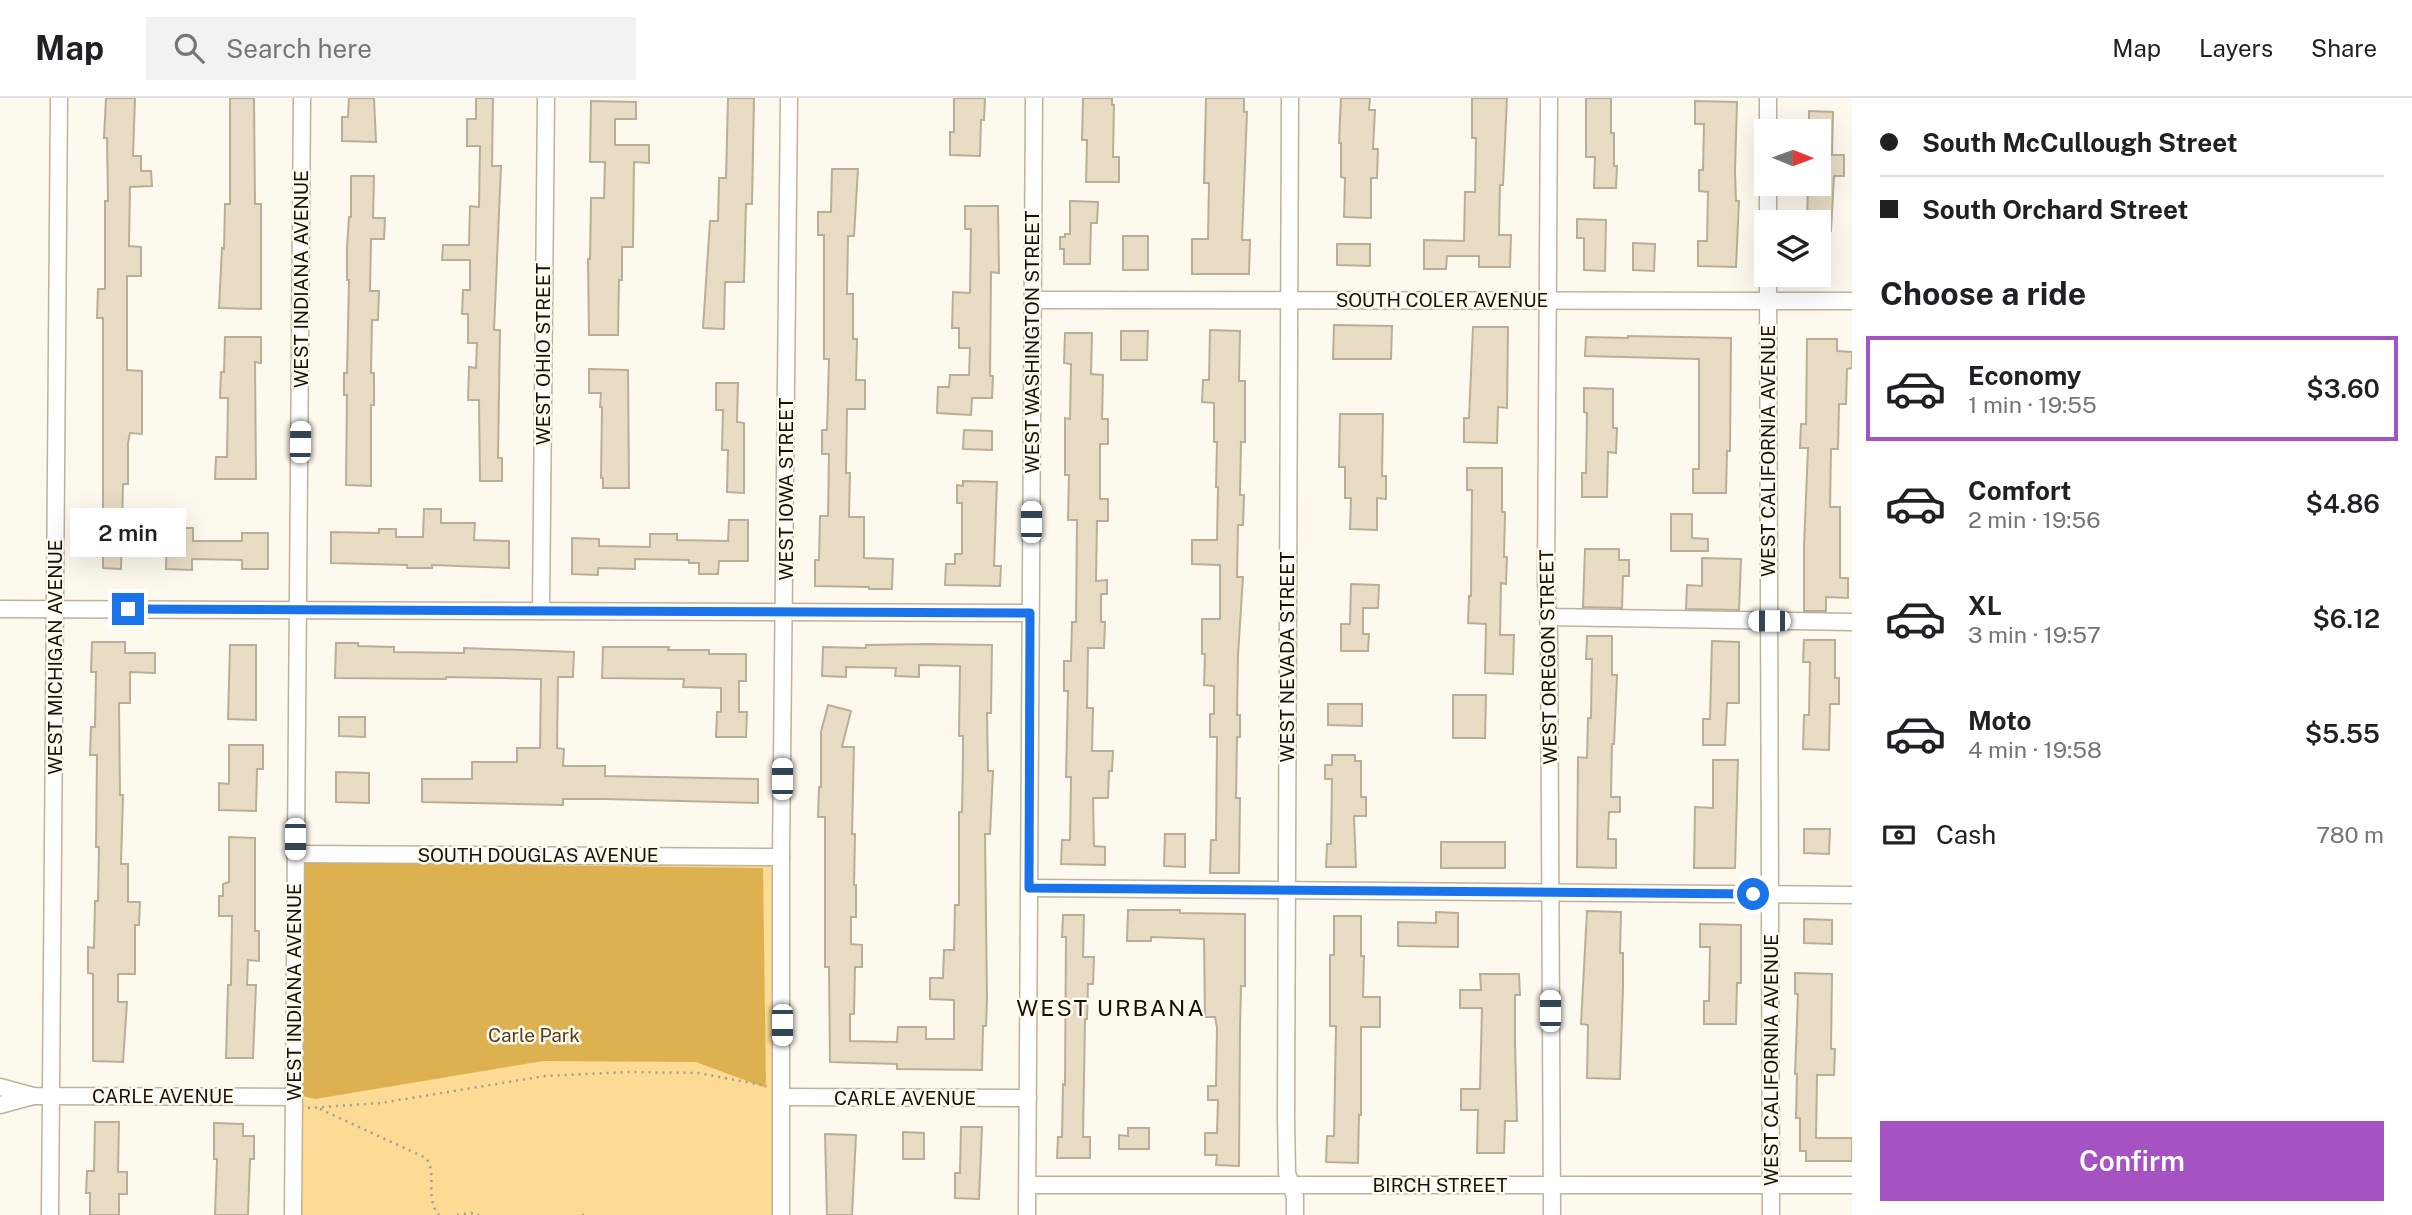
<!DOCTYPE html>
<html lang="en">
<head>
<meta charset="utf-8">
<style>
	body { margin:0; font-family:"Public Sans",sans-serif; background:#f2f2f2; color:#202124; height:100vh; display:flex; flex-direction:column; font-size:26px; white-space:nowrap }
	* { box-sizing:border-box; margin:0 }
	p { font-size:23px; color:#757577 }
	.icon { flex:none; width:38px; height:38px; fill:none; stroke:currentColor; stroke-width:2; stroke-linecap:round; stroke-linejoin:round }
	.map { position:relative; flex:1; overflow:hidden }
	.sheet { display:flex; flex-direction:column; background:#fff; width:560px }
	.sheet>* { flex:none }
	.guide { display:grid; align-content:center; height:154px; padding:0 28px; background:#fff }
	.needle { width:46px; rotate:91deg }
	.fabs { position:absolute; left:1754px; top:21px; display:grid; gap:14px }
	.fabs a { display:grid; place-items:center; width:77px; height:77px; border-radius:0px; background:#fff; box-shadow:0 7px 28px #0002; font-size:35px }
	.end { position:absolute; width:32px; height:32px; margin:-16px; border:9px solid #1a73e8; background:#fff; box-shadow:0 0 0 4px #fff }
	.from { border-radius:50% }
	.bubble { position:absolute; height:49px; border-radius:0px; background:#fff; box-shadow:0 7px 28px #0002; font-size:23px; font-weight:600; line-height:49px; text-align:center }
	.car { position:absolute; width:21px; height:42px; margin:-21px -10px; border-radius:9px; box-shadow:0 0 5px 2px #0007; background:linear-gradient(#fff 24%,#345 0 40%,#fff 0 76%,#345 0 86%,#fff 0) }
	.guide b { display:flex; align-items:center; gap:24px; height:66px; font-size:26px }
	.guide b+b { border-top:2px solid #e0e0e0 }
	.guide i { width:18px; height:18px; background:#202124 }
	ul { padding:0; list-style:none }
	li { display:flex; align-items:center; gap:21px; height:105px; margin:0 14px 10px; padding:0 14px; border:4px solid transparent; border-radius:0px }
	li div { flex:1 }
	li b { display:block; font-size:26px }
	li em { font-style:normal; font-weight:600 }
	li.active { border-color:#a553c3 }
	li>.icon { width:63px; height:63px; stroke-width:1.5 }
	h2 { padding:0 28px; font-size:32px; line-height:84px }
	.pay { display:flex; align-items:center; gap:18px; height:77px; padding:0 28px; font-size:26px }
	.pay p { margin-inline-start:auto }
	.action { display:flex; gap:14px; margin-top:auto; padding:14px 28px }
	.action a { flex:1; height:80px; border-radius:0px; background:#a553c3; color:#fff; font-size:28px; font-weight:600; line-height:80px; text-align:center }
	header { display:flex; align-items:center; gap:42px; box-sizing:border-box; height:98px; padding:0 35px; background:#fff; border-bottom:2px solid #e0e0e0 }
	header strong { font-size:33px }
	nav { display:flex; gap:38px; margin-inline-start:auto; font-size:24px }
	.search { width:490px; height:63px; background:#f2f2f2; display:flex; align-items:center; gap:18px; box-sizing:border-box; padding:0 24px; border-radius:0px; color:#757577; font-size:26px }
	main { display:flex; flex:1; min-height:0 }
	.map>svg:first-child { display:block }
</style>
</head>
<body>
<header>
<strong>Map</strong>
<div class="search"><svg class="icon" aria-label="search" viewBox="0 0 24 24"><circle cx="10" cy="10" r="6"/><path d="M15 15l6 6"/></svg>Search here</div>
<nav><a>Map</a><a>Layers</a><a>Share</a></nav>
</header>
<main>
<div class="map">
<svg width="1852" height="1117" viewBox="0 0 1852 1117">
	<rect width="100%" height="100%" fill="#fef9ef"/>
	<polygon fill="#fddb95" points="295,756 781,759 775,1117 292,1117"/>
	<polygon fill="#deb150" points="305,764 763,770 766,990 696,964 543,963 315,1001 303,998"/>
	<g fill="#e8dcc4" stroke="#baae97" stroke-width="2">
		<polygon points="106,0 135,0 133,58 141,58 141,73 151,73 152,88 130,89 129,148 141,149 141,178 127,178 127,272 142,273 142,336 130,335 128,345 128,386 123,386 121,471 103,470 103,220 97,220 98,191 105,191 105,103 108,103 107,40 104,40"/>
		<polygon points="230,0 254,0 255,106 261,106 261,211 219,210 222,150 224,151 225,106 230,106"/>
		<polygon points="349,0 374,0 376,44 342,43 342,19 348,19"/>
		<polygon points="476,0 493,0 492,68 501,68 494,232 500,232 498,360 502,360 502,383 480,383 479,302 468,302 469,269 476,270 477,245 468,245 468,216 462,216 463,192 470,192 470,162 442,162 443,147 469,147 470,108 479,109 480,48 467,48 467,21 476,21"/>
		<polygon points="728,0 754,0 752,106 746,106 744,184 725,184 724,231 703,230 710,123 718,123 719,80 726,80"/>
		<polygon points="954,0 985,0 984,22 981,22 980,58 950,57 950,34 954,34"/>
		<polygon points="1083,0 1112,0 1112,7 1114,7 1113,59 1119,59 1119,84 1086,84 1087,42 1082,42"/>
		<polygon points="1206,0 1244,0 1244,14 1247,14 1242,142 1250,142 1249,176 1192,176 1192,141 1208,141 1209,85 1204,85"/>
		<polygon points="1341,0 1370,0 1369,12 1375,12 1373,51 1378,51 1377,80 1371,80 1371,120 1344,119 1345,80 1341,79 1341,45 1339,45"/>
		<polygon points="1472,0 1507,0 1503,87 1500,87 1499,137 1511,137 1510,169 1479,169 1479,158 1447,158 1446,171 1424,171 1424,142 1464,143 1465,94 1475,94 1476,40 1472,40"/>
		<polygon points="1586,0 1611,0 1611,35 1614,35 1614,68 1617,68 1616,90 1594,90 1595,59 1586,59"/>
		<polygon points="591,3 636,4 636,21 615,21 615,47 649,47 649,65 634,64 633,149 622,149 622,182 619,182 618,237 589,237 588,161 590,161 591,100 604,100 605,64 590,64"/>
		<polygon points="1695,3 1737,4 1735,73 1736,103 1739,103 1736,169 1698,168 1698,143 1707,143 1708,94 1699,93 1699,72 1703,72 1704,26 1695,26"/>
		<polygon points="1809,13 1833,14 1832,57 1844,57 1844,78 1834,78 1831,133 1818,133 1818,124 1807,124 1808,86 1818,86 1818,33 1809,33"/>
		<polygon points="832,71 858,71 854,138 848,138 847,196 853,196 853,241 857,241 856,282 865,282 865,311 847,311 846,375 850,375 849,419 864,419 864,460 893,461 892,491 869,491 869,489 815,488 815,462 819,462 820,418 828,418 829,356 822,356 822,332 827,332 829,261 824,261 824,137 818,137 818,114 831,114"/>
		<polygon points="351,78 374,78 373,120 385,120 384,141 371,141 370,193 379,193 378,222 372,222 371,275 374,275 374,307 371,307 371,388 346,387 347,297 344,297 344,275 347,275 349,182 347,182 347,150 349,119 351,119"/>
		<polygon points="1070,103 1098,104 1097,125 1091,125 1090,166 1064,166 1064,151 1060,151 1060,139 1065,139 1065,136 1070,136"/>
		<polygon points="965,108 998,108 999,175 991,174 990,278 993,278 992,300 972,300 971,317 937,315 938,289 949,289 950,277 969,277 970,250 959,250 959,230 952,230 953,194 970,195 971,131 965,131"/>
		<polygon points="1577,121 1606,122 1605,173 1584,172 1584,140 1577,140"/>
		<rect x="1123" y="138" width="25" height="34"/>
		<polygon points="1633,145 1655,146 1654,173 1633,172"/>
		<polygon points="1337,146 1370,146 1370,168 1337,167"/>
		<polygon points="1334,227 1392,228 1391,261 1333,261"/>
		<polygon points="1473,229 1508,229 1507,310 1498,309 1497,345 1464,344 1464,320 1469,320"/>
		<polygon points="1210,232 1240,233 1239,283 1245,283 1245,344 1241,344 1240,397 1244,397 1243,427 1238,427 1237,479 1243,479 1238,557 1237,617 1240,617 1240,639 1237,639 1236,700 1240,700 1239,775 1210,775 1211,742 1216,742 1217,639 1210,639 1210,616 1214,616 1214,588 1204,587 1205,556 1202,556 1202,521 1220,521 1220,467 1192,466 1192,442 1217,442 1218,389 1216,389 1217,344 1214,344 1214,305 1202,304 1203,282 1209,282"/>
		<polygon points="1121,233 1148,233 1147,262 1121,262"/>
		<polygon points="1065,235 1092,235 1091,276 1103,277 1102,321 1108,321 1108,346 1100,346 1100,401 1108,401 1108,423 1097,423 1096,483 1107,482 1107,496 1101,496 1101,524 1105,524 1104,550 1088,550 1087,610 1093,610 1092,653 1113,653 1112,673 1109,673 1108,700 1093,700 1094,748 1105,749 1105,767 1061,766 1062,742 1070,742 1071,679 1066,679 1068,593 1064,593 1064,563 1071,563 1072,524 1076,524 1077,422 1068,422 1069,377 1065,377 1065,320 1070,321 1071,266 1064,265"/>
		<polygon points="1628,238 1731,240 1730,353 1727,353 1726,395 1693,395 1693,371 1699,371 1699,261 1585,258 1586,239 1628,240"/>
		<polygon points="225,239 261,239 261,265 255,264 256,381 215,381 216,359 227,359 228,300 220,300 221,274 224,274"/>
		<polygon points="1807,241 1837,241 1837,253 1852,254 1852,270 1847,271 1846,306 1839,306 1838,351 1831,351 1830,409 1840,409 1840,480 1848,480 1848,500 1826,499 1826,513 1804,513 1804,448 1808,350 1800,350 1801,326 1806,326"/>
		<polygon points="589,271 628,272 629,390 603,390 603,380 601,380 602,309 600,309 601,295 589,295"/>
		<polygon points="716,285 738,285 737,324 744,325 744,395 727,394 728,352 722,352 723,312 716,312"/>
		<polygon points="1584,290 1613,291 1613,330 1617,330 1616,355 1608,354 1607,399 1582,399 1582,375 1586,375 1587,315 1584,314"/>
		<polygon points="1340,316 1383,316 1382,378 1386,378 1386,401 1377,400 1377,432 1350,431 1351,400 1345,400 1345,369 1339,369"/>
		<polygon points="964,332 992,333 992,352 963,351"/>
		<polygon points="1467,370 1502,370 1502,414 1505,414 1504,459 1507,459 1506,486 1501,485 1500,537 1514,537 1513,576 1485,575 1486,526 1468,525 1469,498 1471,498 1472,392 1467,392"/>
		<polygon points="963,383 997,384 994,468 1001,468 1000,488 945,487 946,466 955,466 955,456 962,456 962,405 957,405 957,387 963,388"/>
		<polygon points="424,411 441,411 441,425 475,425 474,442 509,443 509,470 432,467 432,470 407,470 407,467 331,465 331,434 379,435 379,431 396,431 396,439 423,439"/>
		<polygon points="1671,416 1692,416 1692,440 1708,441 1708,453 1671,453"/>
		<polygon points="729,422 748,422 748,463 719,463 718,476 699,476 699,465 689,465 689,462 635,461 635,471 598,470 598,477 572,476 572,440 599,441 599,448 650,449 650,436 677,436 677,442 728,443"/>
		<polygon points="167,430 193,430 193,443 242,443 242,435 268,435 268,471 242,471 242,462 192,461 192,472 166,471"/>
		<polygon points="1585,451 1619,451 1619,462 1629,462 1629,478 1623,478 1622,510 1583,509"/>
		<polygon points="1702,460 1741,461 1739,512 1686,511 1687,487 1702,488"/>
		<polygon points="1351,486 1379,487 1378,510 1363,510 1363,536 1369,536 1368,553 1341,553 1341,526 1350,526"/>
		<polygon points="1587,538 1612,538 1612,577 1617,577 1614,646 1612,646 1611,699 1620,699 1620,714 1609,714 1608,741 1616,741 1616,770 1577,769 1578,659 1587,660 1588,620 1591,620 1592,561 1586,561"/>
		<polygon points="1804,542 1835,542 1835,580 1839,580 1839,606 1830,606 1829,652 1803,651 1804,617 1809,617 1810,564 1803,564"/>
		<polygon points="1712,543 1739,544 1739,605 1727,605 1725,647 1703,647 1703,621 1710,621"/>
		<polygon points="92,544 125,544 125,555 155,555 155,575 130,574 130,605 119,605 120,697 123,697 121,766 128,766 128,804 140,804 139,827 135,827 135,876 118,876 118,904 127,904 123,964 93,963 93,876 88,875 88,849 94,850 95,803 98,803 99,749 96,749 97,657 90,657 91,629 95,629 96,574 91,574"/>
		<polygon points="336,545 358,545 358,548 394,549 394,554 464,555 464,550 574,554 573,579 558,579 557,650 564,651 563,668 605,668 605,678 758,681 758,705 604,701 563,701 563,707 422,704 422,681 472,681 472,664 517,664 517,650 540,650 541,581 446,579 446,581 335,580"/>
		<polygon points="928,546 992,547 991,615 987,615 988,673 993,673 990,736 985,736 987,901 986,928 983,928 982,972 897,971 897,966 830,964 829,869 825,869 825,719 818,719 819,689 821,689 821,634 828,607 851,613 842,649 854,649 852,736 855,736 854,787 856,787 856,819 851,819 851,846 862,847 862,869 855,869 854,916 850,916 850,943 897,944 898,929 926,929 926,941 954,941 954,902 930,901 930,880 943,880 944,852 954,852 955,807 959,807 959,714 962,714 963,661 963,638 959,638 960,568 919,567 919,579 895,578 896,570 846,569 846,579 822,578 823,549 866,550 866,547"/>
		<polygon points="230,547 256,547 256,622 228,621"/>
		<polygon points="603,549 669,549 668,552 709,552 709,556 746,556 746,583 739,583 739,614 747,614 746,639 716,639 717,614 721,614 721,590 683,589 684,581 602,580"/>
		<polygon points="1453,597 1486,597 1485,640 1453,640"/>
		<polygon points="1328,606 1362,606 1362,628 1328,627"/>
		<polygon points="339,619 365,619 365,639 339,638"/>
		<polygon points="229,647 263,647 263,671 257,671 256,713 219,712 219,685 229,686"/>
		<polygon points="1332,657 1355,657 1355,663 1361,663 1361,699 1366,699 1366,718 1354,718 1356,769 1326,769 1327,746 1331,746 1332,681 1325,681 1325,667 1332,667"/>
		<polygon points="1713,662 1738,662 1735,770 1694,770 1695,709 1713,710"/>
		<polygon points="336,674 369,675 369,705 336,704"/>
		<polygon points="1804,731 1830,731 1829,756 1804,755"/>
		<polygon points="1165,736 1185,736 1185,769 1164,768"/>
		<polygon points="229,739 255,740 255,833 259,833 259,863 248,862 247,887 256,887 253,960 226,960 228,887 231,887 232,818 219,818 219,798 223,798 223,786 229,784"/>
		<rect x="1441" y="744" width="64" height="26"/>
		<polygon points="1128,812 1180,812 1180,815 1245,816 1245,888 1241,888 1240,930 1239,1068 1216,1067 1217,1057 1205,1057 1205,1035 1217,1035 1218,1002 1208,1002 1208,988 1216,988 1217,930 1215,919 1205,919 1204,841 1151,839 1151,843 1127,843"/>
		<polygon points="1587,813 1621,814 1620,855 1623,855 1623,889 1620,981 1587,980 1588,927 1581,926"/>
		<polygon points="1436,814 1458,815 1458,849 1398,848 1398,824 1436,825"/>
		<polygon points="1063,817 1084,817 1083,859 1094,859 1093,886 1088,886 1087,921 1085,921 1083,1039 1090,1039 1090,1060 1057,1060 1058,1039 1062,1039 1063,986 1065,987 1066,839 1062,839"/>
		<polygon points="1334,818 1361,818 1361,858 1364,858 1363,899 1380,899 1380,929 1361,929 1361,1017 1359,1017 1358,1065 1326,1064 1327,1038 1334,1038 1336,928 1330,928 1330,857 1334,857"/>
		<polygon points="1804,821 1832,822 1832,846 1804,845"/>
		<polygon points="1700,826 1741,827 1741,885 1737,885 1736,926 1704,926 1704,903 1709,903 1710,849 1700,849"/>
		<polygon points="1795,875 1832,876 1831,951 1835,951 1834,977 1817,977 1816,1040 1852,1040 1852,1063 1806,1063 1806,1053 1800,1053 1800,1020 1796,1020 1797,976 1795,976 1798,896 1795,896"/>
		<polygon points="1480,876 1519,876 1520,897 1515,897 1515,944 1517,1023 1505,1023 1504,1055 1477,1055 1478,1012 1461,1012 1461,991 1480,991 1482,910 1460,910 1460,892 1481,892"/>
		<polygon points="95,1024 119,1024 118,1074 127,1074 127,1096 119,1096 119,1117 90,1117 90,1095 86,1095 87,1073 94,1073"/>
		<polygon points="214,1025 243,1026 243,1038 254,1038 254,1061 250,1061 248,1117 215,1117 217,1061 214,1061"/>
		<polygon points="961,1029 982,1029 979,1101 955,1100 955,1075 960,1075"/>
		<polygon points="1128,1030 1149,1030 1149,1051 1119,1051 1119,1037 1128,1038"/>
		<polygon points="903,1034 924,1035 924,1061 903,1061"/>
		<polygon points="825,1036 856,1037 852,1117 827,1117"/>
	</g>
	<g fill="none" stroke-linecap="round" stroke-linejoin="round">
		<defs>
			<g id="minor">
				<polyline points="1290,0 1286,1019 1287,1075 1295,1099 1295,1117"/>
				<polyline points="1549,0 1546,484 1549,535 1552,1117"/>
				<polyline points="1768,33 1768,0"/>
				<polyline points="1768,124 1768,86"/>
				<polyline points="1768,177 1771,1117"/>
				<polyline points="1033,202 1852,203"/>
				<polyline points="0,511 1030,515"/>
				<polyline points="541,513 546,0"/>
				<polyline points="1548,519 1852,524"/>
				<polyline points="295,756 781,759"/>
				<polyline points="1029,790 1852,797"/>
				<polyline points="0,989 33,998 294,999"/>
				<polyline points="782,999 1028,1000"/>
				<polyline points="0,1007 33,998"/>
				<polyline points="1028,1087 1852,1087"/>
				<polyline points="50,1117 59,0"/>
				<polyline points="293,1117 302,0"/>
				<polyline points="781,1117 781,759 789,0"/>
				<polyline points="1027,1117 1034,0"/>
			</g>
		</defs>
		<use href="#minor" stroke="#beb29b" stroke-width="19"/>
		<g stroke="#a29e95" stroke-width="2.5" stroke-dasharray="2 5" stroke-linecap="butt">
			<polyline points="308,1010 381,1005 545,978 629,974 698,975 767,988"/>
			<path d="M 320,1011 L 426,1060 C 438,1076 424,1100 439,1117"/>
			<polyline points="457,1117 471,1115 479,1117"/>
			<polyline points="582,1117 585,1117"/>
		</g>
		<use href="#minor" stroke="#fff" stroke-width="16"/>
	</g>
	<g fill="none" stroke-linecap="round" stroke-linejoin="round">
		<polyline stroke="#1a73e8" stroke-width="9" points="128,511 1030,515 1029,790 1753,796"/>
	</g>
	<g text-anchor="middle" stroke-width="5" stroke-linejoin="round" paint-order="stroke">
		<g font-size="19" fill="#16120a" stroke="#fef9ef">
			<text transform="translate(301 181) rotate(-90)" y="7">WEST INDIANA AVENUE</text>
			<text x="1442" y="209">SOUTH COLER AVENUE</text>
			<text transform="translate(1032 244) rotate(-90)" y="7">WEST WASHINGTON STREET</text>
			<text transform="translate(543 256) rotate(-90)" y="7">WEST OHIO STREET</text>
			<text transform="translate(1768 353) rotate(-90)" y="7">WEST CALIFORNIA AVENUE</text>
			<text transform="translate(786 391) rotate(-90)" y="7">WEST IOWA STREET</text>
			<text transform="translate(55 559) rotate(-90)" y="7">WEST MICHIGAN AVENUE</text>
			<text transform="translate(1287 559) rotate(-90)" y="7">WEST NEVADA STREET</text>
			<text transform="translate(1548 559) rotate(-91)" y="7">WEST OREGON STREET</text>
			<text x="538" y="764">SOUTH DOUGLAS AVENUE</text>
			<text transform="translate(294 894) rotate(-90)" y="7">WEST INDIANA AVENUE</text>
			<text transform="translate(1771 962) rotate(-90)" y="7">WEST CALIFORNIA AVENUE</text>
			<text x="163" y="1005">CARLE AVENUE</text>
			<text x="905" y="1007">CARLE AVENUE</text>
			<text x="1440" y="1094">BIRCH STREET</text>
		</g>
		<g font-size="19" fill="#524017" stroke="#fef9ef">
			<text x="534" y="944">Carle Park</text>
		</g>
		<g font-size="23" letter-spacing="2" fill="#16120a" stroke="#fef9ef">
			<text x="1111" y="918">WEST URBANA</text>
		</g>
	</g>
</svg>
<div class="fabs">
<a><svg class="needle" viewBox="-14 -14 28 28"><path d="M0-13l5 13h-10z" fill="#e53935"/><path d="M0 13l5-13h-10z" fill="#757577"/></svg></a>
<a><svg class="icon" aria-label="layers" viewBox="0 0 24 24"><path d="M12 4l9 5-9 5-9-5zM3 14l9 5 9-5"/></svg></a>
</div>
<i class="end from" style="left:1753px;top:796px"></i>
<i class="end" style="left:128px;top:511px"></i>
<div class="bubble" style="left:70px;top:410px;width:116px">2 min</div>
<i class="car" style="left:300px;top:344px;rotate:1deg"></i>
<i class="car" style="left:1031px;top:424px;rotate:0deg"></i>
<i class="car" style="left:1769px;top:523px;rotate:270deg"></i>
<i class="car" style="left:782px;top:681px;rotate:0deg"></i>
<i class="car" style="left:295px;top:741px;rotate:180deg"></i>
<i class="car" style="left:1550px;top:913px;rotate:0deg"></i>
<i class="car" style="left:782px;top:927px;rotate:180deg"></i>
</div>
<section class="sheet">
<div class="guide">
<b><i class="from"></i>South McCullough Street</b>
<b><i></i>South Orchard Street</b>
</div>
<h2>Choose a ride</h2>
<ul>
<li class="active"><svg class="icon" aria-label="car" viewBox="0 0 24 24"><path d="M5 17H2v-5l4-1 3-4h7l3 4 3 1v5h-3M9 17h6M6 11h13"/><circle cx="7" cy="17" r="2"/><circle cx="17" cy="17" r="2"/></svg><div><b>Economy</b><p>1 min · 19:55</p></div><em>$3.60</em></li>
<li><svg class="icon" aria-label="car" viewBox="0 0 24 24"><path d="M5 17H2v-5l4-1 3-4h7l3 4 3 1v5h-3M9 17h6M6 11h13"/><circle cx="7" cy="17" r="2"/><circle cx="17" cy="17" r="2"/></svg><div><b>Comfort</b><p>2 min · 19:56</p></div><em>$4.86</em></li>
<li><svg class="icon" aria-label="car" viewBox="0 0 24 24"><path d="M5 17H2v-5l4-1 3-4h7l3 4 3 1v5h-3M9 17h6M6 11h13"/><circle cx="7" cy="17" r="2"/><circle cx="17" cy="17" r="2"/></svg><div><b>XL</b><p>3 min · 19:57</p></div><em>$6.12</em></li>
<li><svg class="icon" aria-label="car" viewBox="0 0 24 24"><path d="M5 17H2v-5l4-1 3-4h7l3 4 3 1v5h-3M9 17h6M6 11h13"/><circle cx="7" cy="17" r="2"/><circle cx="17" cy="17" r="2"/></svg><div><b>Moto</b><p>4 min · 19:58</p></div><em>$5.55</em></li>
</ul>
<div class="pay"><svg class="icon" aria-label="cash" viewBox="0 0 24 24"><path d="M3 7h18v10H3z"/><circle cx="12" cy="12" r="2"/></svg>Cash<p>780 m</p></div>
<div class="action"><a>Confirm</a></div>
</section>
</main>
</body>
</html>
